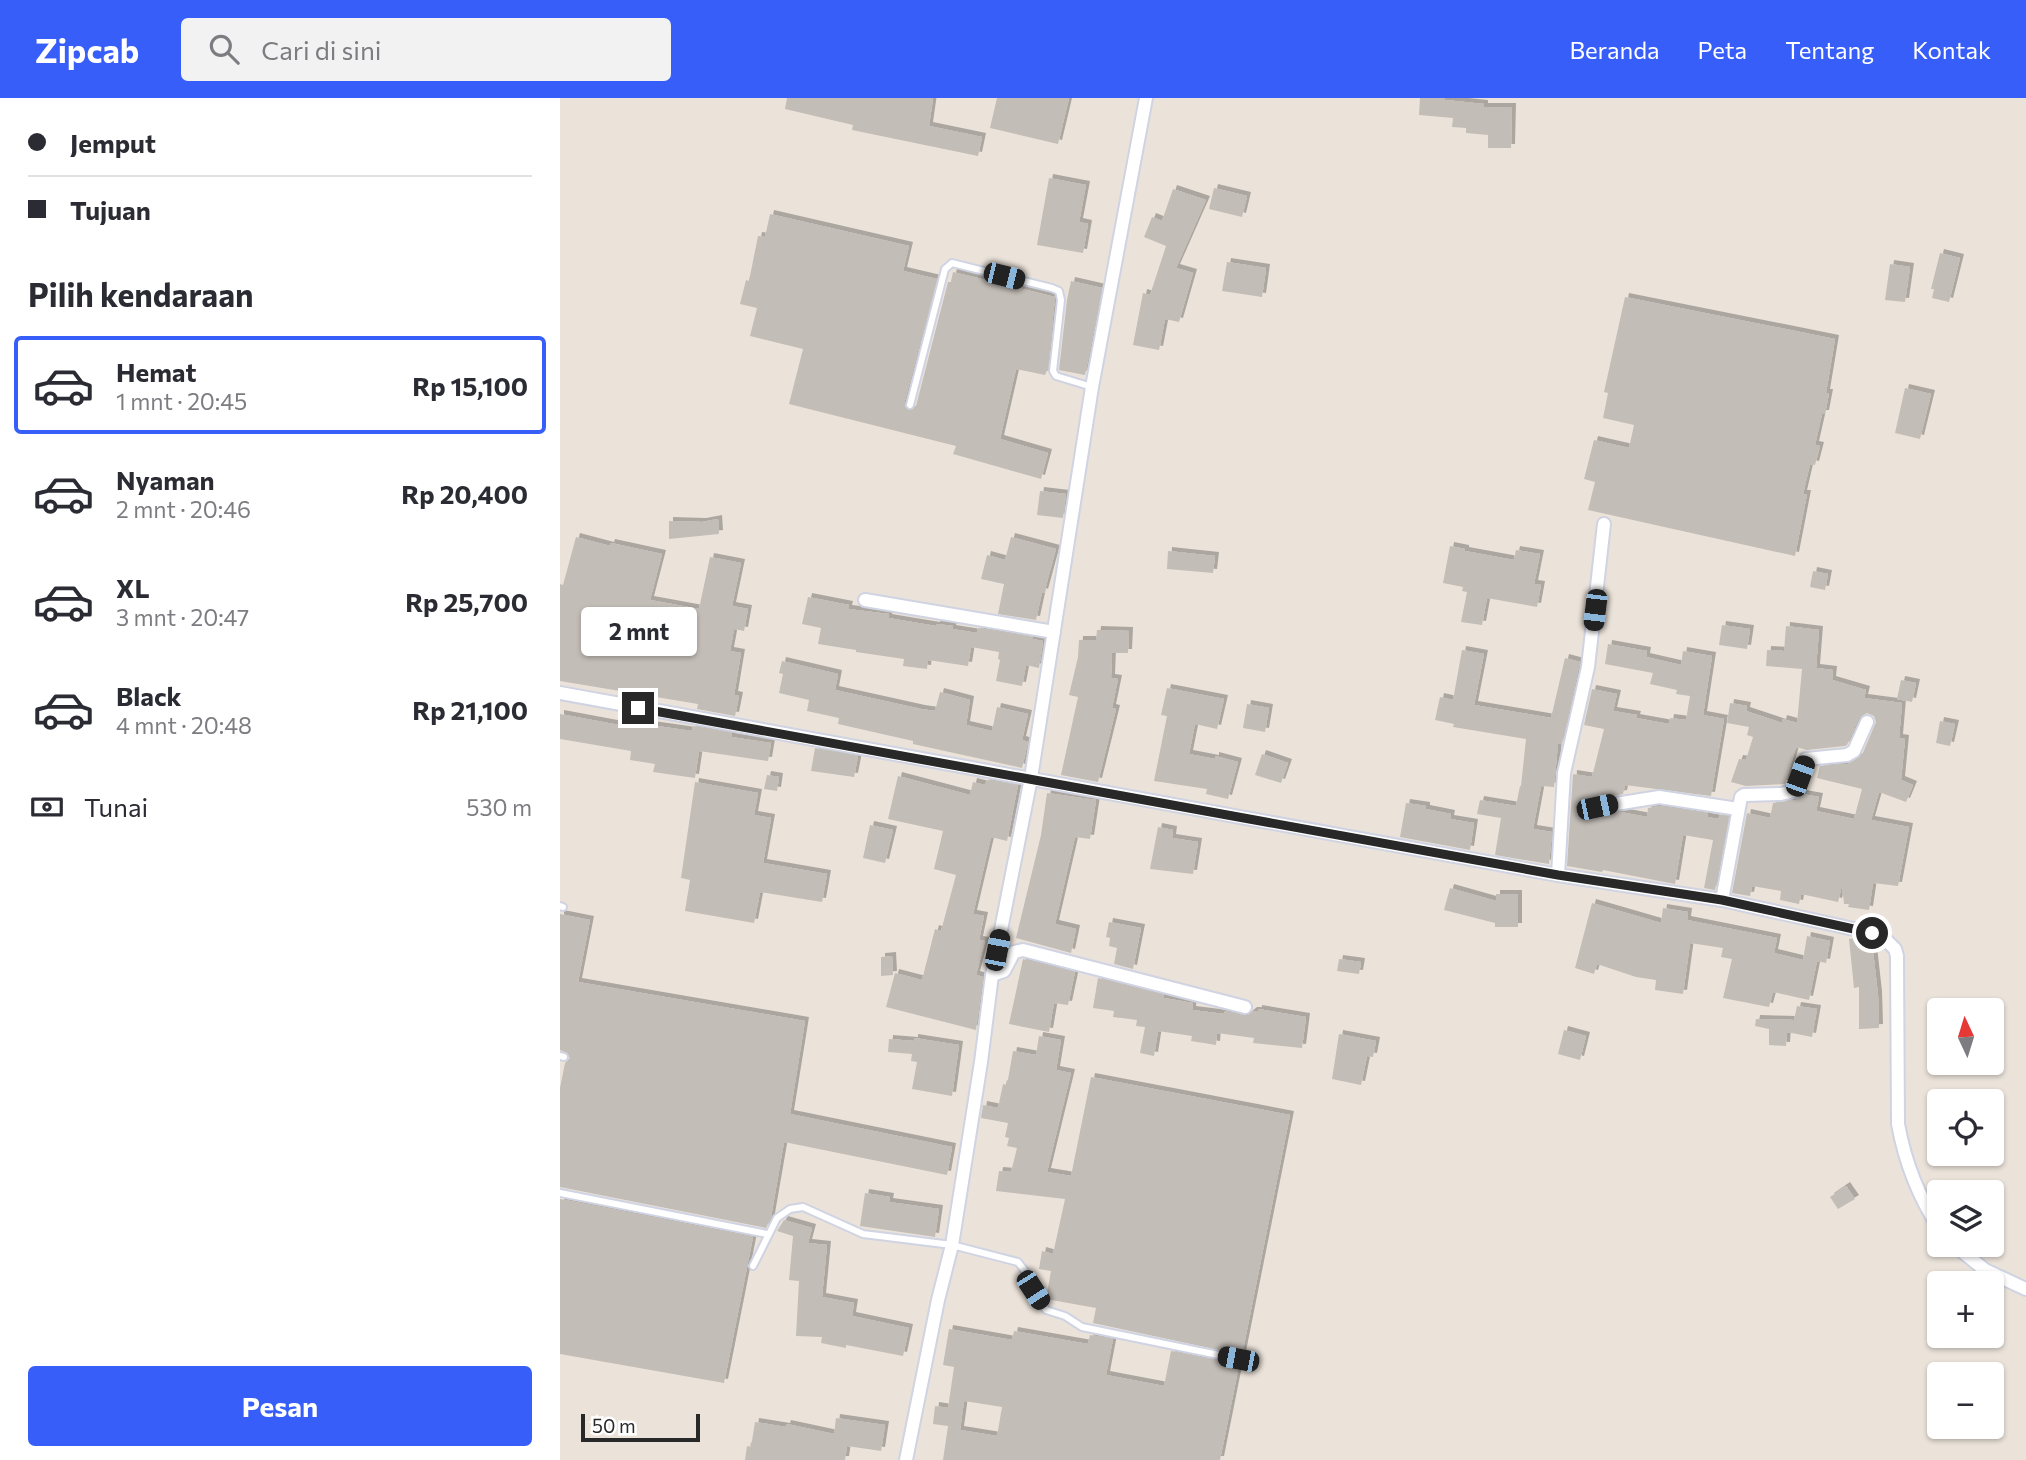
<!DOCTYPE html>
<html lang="id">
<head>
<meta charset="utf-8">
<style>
	body { margin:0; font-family:Commissioner,sans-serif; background:#f2f2f3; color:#2b2b33; height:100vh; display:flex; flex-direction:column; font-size:26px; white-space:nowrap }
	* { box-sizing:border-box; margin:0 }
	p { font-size:23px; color:#7c7c81 }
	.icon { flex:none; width:38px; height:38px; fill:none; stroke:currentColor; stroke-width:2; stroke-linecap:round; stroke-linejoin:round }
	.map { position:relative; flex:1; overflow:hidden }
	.details { display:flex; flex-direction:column; background:#fff; width:560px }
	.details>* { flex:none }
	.guide { display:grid; align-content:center; height:154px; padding:0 28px; background:#fff }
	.needle { width:46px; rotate:356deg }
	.buttons { position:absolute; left:1367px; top:900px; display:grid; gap:14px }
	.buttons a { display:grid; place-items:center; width:77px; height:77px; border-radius:7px; background:#fff; box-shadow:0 2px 5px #0004; font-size:35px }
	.scale { position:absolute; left:21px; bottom:18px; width:119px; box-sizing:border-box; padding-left:7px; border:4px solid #282828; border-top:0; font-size:19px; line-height:24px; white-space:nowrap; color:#282828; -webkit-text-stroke:5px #fff; paint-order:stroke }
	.end { position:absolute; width:32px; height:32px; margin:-16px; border:9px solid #282828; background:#fff; box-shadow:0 0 0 4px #fff }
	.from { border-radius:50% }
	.bubble { position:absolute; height:49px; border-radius:7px; background:#fff; box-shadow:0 2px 5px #0004; font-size:23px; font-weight:700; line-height:49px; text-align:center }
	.car { position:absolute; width:21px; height:42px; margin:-21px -10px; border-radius:9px; box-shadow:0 0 5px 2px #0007; background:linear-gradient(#222 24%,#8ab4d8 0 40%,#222 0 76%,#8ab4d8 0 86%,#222 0) }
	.guide b { display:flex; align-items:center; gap:24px; height:66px; font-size:26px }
	.guide b+b { border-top:2px solid #e1e1e2 }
	.guide i { width:18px; height:18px; background:#2b2b33 }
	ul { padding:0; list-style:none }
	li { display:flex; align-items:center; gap:21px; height:98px; margin:0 14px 10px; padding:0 14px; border:4px solid transparent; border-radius:7px }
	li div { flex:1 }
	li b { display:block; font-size:26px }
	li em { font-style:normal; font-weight:700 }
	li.current { border-color:#385efa }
	li>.icon { width:63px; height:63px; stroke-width:1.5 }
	h2 { padding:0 28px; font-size:32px; line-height:84px }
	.pay { display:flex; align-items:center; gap:18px; height:77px; padding:0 28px; font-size:26px }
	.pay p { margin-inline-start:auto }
	.primary-button { display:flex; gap:14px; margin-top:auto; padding:14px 28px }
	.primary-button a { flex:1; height:80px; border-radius:7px; background:#385efa; color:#fff; font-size:28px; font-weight:700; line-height:80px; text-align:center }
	header { display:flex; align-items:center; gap:42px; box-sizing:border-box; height:98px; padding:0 35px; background:#385efa; color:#fff }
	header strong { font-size:33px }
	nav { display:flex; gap:38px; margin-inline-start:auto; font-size:24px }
	.search { width:490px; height:63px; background:#f2f2f3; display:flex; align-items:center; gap:18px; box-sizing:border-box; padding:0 24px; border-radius:7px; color:#7c7c81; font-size:26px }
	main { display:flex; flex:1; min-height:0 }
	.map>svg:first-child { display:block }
</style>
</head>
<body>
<header>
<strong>Zipcab</strong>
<div class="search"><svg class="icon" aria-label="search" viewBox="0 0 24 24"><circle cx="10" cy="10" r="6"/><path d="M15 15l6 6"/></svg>Cari di sini</div>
<nav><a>Beranda</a><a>Peta</a><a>Tentang</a><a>Kontak</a></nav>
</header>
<main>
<section class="details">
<div class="guide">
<b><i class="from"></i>Jemput</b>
<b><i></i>Tujuan</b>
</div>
<h2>Pilih kendaraan</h2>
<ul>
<li class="current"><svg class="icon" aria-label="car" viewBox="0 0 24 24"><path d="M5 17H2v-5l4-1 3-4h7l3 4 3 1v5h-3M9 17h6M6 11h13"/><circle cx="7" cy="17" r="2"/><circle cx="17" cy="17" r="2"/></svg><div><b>Hemat</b><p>1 mnt · 20:45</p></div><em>Rp 15,100</em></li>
<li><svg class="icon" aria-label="car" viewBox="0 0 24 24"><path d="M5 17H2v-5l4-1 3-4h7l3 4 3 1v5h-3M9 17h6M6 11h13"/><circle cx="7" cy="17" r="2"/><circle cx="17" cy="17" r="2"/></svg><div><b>Nyaman</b><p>2 mnt · 20:46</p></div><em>Rp 20,400</em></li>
<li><svg class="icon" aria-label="car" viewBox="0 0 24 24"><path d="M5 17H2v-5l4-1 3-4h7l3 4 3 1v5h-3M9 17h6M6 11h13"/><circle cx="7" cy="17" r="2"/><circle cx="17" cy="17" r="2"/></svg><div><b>XL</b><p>3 mnt · 20:47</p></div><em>Rp 25,700</em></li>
<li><svg class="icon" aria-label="car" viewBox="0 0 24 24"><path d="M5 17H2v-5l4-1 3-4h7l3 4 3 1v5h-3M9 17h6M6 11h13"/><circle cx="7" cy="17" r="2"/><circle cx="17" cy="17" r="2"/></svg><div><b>Black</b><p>4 mnt · 20:48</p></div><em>Rp 21,100</em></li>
</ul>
<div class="pay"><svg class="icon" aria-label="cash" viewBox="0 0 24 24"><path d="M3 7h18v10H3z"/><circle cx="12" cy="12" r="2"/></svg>Tunai<p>530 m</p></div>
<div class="primary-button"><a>Pesan</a></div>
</section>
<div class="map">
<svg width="1466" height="1362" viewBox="0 0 1466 1362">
	<defs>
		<filter id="shadow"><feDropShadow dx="4" dy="-4" stdDeviation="0" flood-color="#0004"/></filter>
	</defs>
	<rect width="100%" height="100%" fill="#ebe3da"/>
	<g fill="#c3bdb7" fill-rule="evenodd" filter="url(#shadow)">
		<polygon points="227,0 373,0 369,28 422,39 418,58 292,32 293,27 225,11"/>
		<polygon points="437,0 509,0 498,46 430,30"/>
		<polygon points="860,0 885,0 885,2 924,6 924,9 952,9 951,50 928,50 928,37 906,35 906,30 892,29 893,20 859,17"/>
		<polygon points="489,80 526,87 519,124 528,126 523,155 477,147"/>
		<polygon points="654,90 687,98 682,119 649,111"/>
		<polygon points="613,91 646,102 616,170 633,175 619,224 605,221 599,252 573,247 583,195 590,197 606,148 584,139 592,119 602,123"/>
		<polygon points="210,116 349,148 343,173 377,181 344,306 348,312 352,312 356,308 388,184 391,184 393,174 495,199 488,270 485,277 456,271 440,341 488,355 481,381 393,356 396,348 229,306 243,251 190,238 197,210 180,206 186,182 189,183 198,138 205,139"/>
		<polygon points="1380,155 1400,160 1389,204 1372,200 1374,191 1371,191"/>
		<polygon points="667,164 706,170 702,199 662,193"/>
		<polygon points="1330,166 1350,169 1345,204 1325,202"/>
		<polygon points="511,183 542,190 525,277 499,272 507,202"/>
		<polygon points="1065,199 1275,241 1266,295 1269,295 1265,316 1262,316 1255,347 1260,348 1255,367 1250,366 1243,396 1247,396 1235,458 1028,412 1035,384 1024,381 1034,342 1069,350 1074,327 1043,320 1048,295 1044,294"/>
		<polygon points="1345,290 1371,296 1360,341 1335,335"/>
		<polygon points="480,393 506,396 503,420 477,417"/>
		<polygon points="158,421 159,436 109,441 109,423 142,424"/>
		<polygon points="16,439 50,448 51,445 102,456 90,502 139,511 150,459 181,465 172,508 188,511 184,533 174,531 170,553 181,555 174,597 179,598 175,618 137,611 138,606 0,583 0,486 3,487"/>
		<polygon points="451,439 496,451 484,495 482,494 476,522 438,516 444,486 421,481 427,457 445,462"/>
		<polygon points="890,448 905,451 905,453 954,462 956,452 980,456 974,486 981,487 977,509 927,500 922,527 901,524 907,494 902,493 903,489 883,485"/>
		<polygon points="608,453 655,458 653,475 607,471"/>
		<polygon points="1253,473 1268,476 1265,492 1250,489"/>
		<polygon points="248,499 289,507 288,511 329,516 328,520 376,528 377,526 393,528 392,531 417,535 418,530 473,539 472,541 483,543 479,570 466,567 462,588 436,583 440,562 438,561 439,554 411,549 408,568 368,562 367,571 343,568 344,561 296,554 296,552 258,546 261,530 242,526"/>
		<polygon points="1162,527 1190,531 1187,551 1159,547"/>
		<polygon points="1226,528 1259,532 1256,570 1273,572 1272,582 1306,592 1304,600 1342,605 1339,640 1345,641 1341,682 1353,687 1346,704 1319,694 1311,722 1349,729 1338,788 1313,785 1309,812 1288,809 1289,806 1284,806 1282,787 1278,804 1241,796 1239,806 1220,802 1221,793 1192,788 1190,798 1172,795 1187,715 1210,720 1213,705 1236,702 1242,696 1259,699 1256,713 1294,721 1302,691 1257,680 1260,668 1288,666 1302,657 1316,624 1314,618 1307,615 1299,620 1287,647 1284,648 1247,652 1236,649 1225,686 1186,688 1171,684 1179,661 1186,662 1193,639 1187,637 1189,629 1167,625 1170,605 1187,608 1186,613 1222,625 1223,621 1237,625 1242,571 1206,568 1207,552 1224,553"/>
		<polygon points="537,532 569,533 568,555 552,555 551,580 558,581 552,610 556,611 538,684 501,677 518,599 509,597 518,559 519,542 536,542"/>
		<polygon points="1048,546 1087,553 1086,559 1121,567 1123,553 1152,558 1143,617 1164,621 1151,698 1065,687 1063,696 1035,701 1029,705 1028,710 1031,715 1038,718 1060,714 1087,719 1088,710 1099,708 1148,715 1147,719 1158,721 1160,717 1169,718 1155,792 1144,790 1153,742 1123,737 1115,786 1043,772 1042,774 1007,768 1013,676 1032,679 1044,631 1024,627 1032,591 1057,596 1053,613 1077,617 1076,620 1109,626 1110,620 1126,622 1130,598 1116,596 1117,592 1090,586 1093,575 1045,566"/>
		<polygon points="902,552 924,556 914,607 991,620 1005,560 1020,564 1002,646 998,645 994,689 981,688 973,731 992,734 989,766 935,757 941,720 917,716 920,702 956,708 960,688 961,688 966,641 893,629 894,626 875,622 880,599 893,602"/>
		<polygon points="222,563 278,576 275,592 361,611 375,613 380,594 410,602 406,627 432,633 437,609 468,616 462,642 468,644 462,670 353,646 353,643 278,626 279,620 247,613 249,602 219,595 223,576 219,575"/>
		<polygon points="1341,582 1356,585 1352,604 1337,601"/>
		<polygon points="607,590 664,601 657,631 635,626 629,656 655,661 655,658 678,664 668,701 646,696 647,691 594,683 607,618 601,617"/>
		<polygon points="687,606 709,610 705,634 683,630"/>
		<polygon points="0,616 75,630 76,625 132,633 133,628 172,635 171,639 211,645 208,663 139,653 135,680 93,674 95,666 70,662 71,653 0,641"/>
		<polygon points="1380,623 1395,626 1390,648 1376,645"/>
		<polygon points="255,650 298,658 294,679 251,673"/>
		<polygon points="702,656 728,665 721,685 695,677"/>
		<polygon points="207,677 219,679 217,693 204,691"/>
		<polygon points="338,678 410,697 413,684 425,687 427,682 458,687 447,743 431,739 413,816 424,818 419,842 425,843 416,877 423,879 416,932 326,909 335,875 362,882 375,831 381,833 396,777 374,771 383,733 328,721"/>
		<polygon points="135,684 198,695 194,717 211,720 203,765 267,776 262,804 200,794 194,825 125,813 130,782 121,780"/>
		<polygon points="487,695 536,702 530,741 515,739 495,826 516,831 511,855 456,840 481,737"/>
		<polygon points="846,705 866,708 866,711 891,716 890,721 914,725 910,752 840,739"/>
		<polygon points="310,727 333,732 325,765 303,760"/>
		<polygon points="598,729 613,732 612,740 638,744 633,776 590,771"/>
		<polygon points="890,790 936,803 936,796 958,796 958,829 935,829 935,825 884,812"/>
		<polygon points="1032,805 1101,825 1103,810 1128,814 1127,822 1217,840 1214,855 1243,862 1247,838 1270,843 1266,865 1257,863 1249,902 1213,894 1209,909 1163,900 1172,861 1161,859 1163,850 1130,845 1123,896 1095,892 1096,882 1076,879 1037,866 1034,876 1015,870"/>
		<polygon points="0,816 30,822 18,884 245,923 230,1016 392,1049 387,1077 224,1044 211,1119 206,1130 0,1089 0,990 5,965 10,960 7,955 0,952"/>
		<polygon points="549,824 581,830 573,871 554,866 557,850 549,848 550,840 546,839"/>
		<polygon points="1296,840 1312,844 1318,897 1319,930 1299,931 1299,889 1294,890 1289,841"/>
		<polygon points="332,858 333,877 321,878 321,859"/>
		<polygon points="463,861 515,874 508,907 494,905 489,934 449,926"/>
		<polygon points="779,861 801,864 799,876 777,873"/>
		<polygon points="538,880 604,897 604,900 633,905 632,912 664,916 665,913 687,918 693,913 698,913 698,911 746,919 742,950 693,945 694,940 657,935 656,947 631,943 632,938 598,933 594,958 580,955 585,929 576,928 577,922 553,919 554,913 533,910"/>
		<polygon points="1237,908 1257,911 1252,939 1227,934 1226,948 1209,947 1209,931 1195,928 1196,921 1234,922"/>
		<polygon points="1004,932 1026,938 1020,962 998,956"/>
		<polygon points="779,936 816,943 813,959 807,958 801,987 772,981"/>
		<polygon points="479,938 501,942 496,972 511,975 487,1074 511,1078 531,979 730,1017 682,1257 533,1225 536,1210 486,1201 491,1173 479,1171 482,1153 493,1156 505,1101 436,1093 439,1073 451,1074 457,1050 447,1048 449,1040 445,1039 448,1025 421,1020 423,1007 438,1010 443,986 447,987 453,953 476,957"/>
		<polygon points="354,940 399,947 392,998 352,991 357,964 351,963 352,956 328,954 329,941 354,943"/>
		<polygon points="1286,1088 1295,1101 1278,1111 1270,1099"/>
		<polygon points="305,1095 330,1099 329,1104 379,1111 375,1139 300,1128"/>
		<polygon points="0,1101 193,1139 164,1285 0,1256"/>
		<polygon points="224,1122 252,1130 248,1145 267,1147 262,1199 294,1205 292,1218 349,1230 343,1258 286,1247 286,1250 261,1245 262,1239 236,1238 239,1183 229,1182 233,1138 217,1133"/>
		<path d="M 389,1231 L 452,1242 L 454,1233 L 528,1246 L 530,1237 L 553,1241 L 546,1277 L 604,1288 L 611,1253 L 679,1267 L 660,1362 L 383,1362 L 388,1328 L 373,1326 L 375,1308 L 388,1310 L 394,1269 L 383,1267 ZM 404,1303 L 442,1309 L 437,1338 L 400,1332 Z"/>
		<polygon points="276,1320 325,1327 321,1353 287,1348 285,1362 185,1362 187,1348 191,1349 195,1324 226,1329 227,1326 274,1336"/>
	</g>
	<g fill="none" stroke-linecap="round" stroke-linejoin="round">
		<defs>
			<g id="lane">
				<polyline points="350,307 385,171 392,165 492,190 499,193 501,202 493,273 496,278 532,289"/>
				<polyline points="0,808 3,809"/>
				<polyline points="0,958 4,959"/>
				<polyline points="0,1095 207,1136"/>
				<polyline points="193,1168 217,1120 230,1111 243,1109 303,1136 392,1147 458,1164 471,1181 473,1192 486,1212 505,1218 522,1229 678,1261"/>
			</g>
			<g id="street">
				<polyline points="305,502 494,534"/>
				<path d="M 0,595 L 998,777 L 1162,802 L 1321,837 L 1335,851 L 1337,858 L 1338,1026 C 1345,1064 1358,1098 1379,1130"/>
				<polyline points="1037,709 1099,699 1178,711"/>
				<polyline points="998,777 1004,675 1028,569 1044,426"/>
				<polyline points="1162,802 1181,699 1184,697 1221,696 1234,693 1246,661 1287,657 1294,653 1307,624"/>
				<polyline points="432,877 444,873 454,854 463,852 685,909"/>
				<polyline points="1393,1146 1425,1172 1466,1191"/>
				<polyline points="346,1362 378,1202 392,1147 421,964 432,877 471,680 532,289 586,0"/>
			</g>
		</defs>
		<use href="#lane" stroke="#cfd3e2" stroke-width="10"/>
		<use href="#street" stroke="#cfd3e2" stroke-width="16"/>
		<use href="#lane" stroke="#fff" stroke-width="6"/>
		<use href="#street" stroke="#fff" stroke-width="12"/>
	</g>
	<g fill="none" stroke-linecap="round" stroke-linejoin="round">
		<polyline stroke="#282828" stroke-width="9" points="78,610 998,777 1162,802 1312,835"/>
	</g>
</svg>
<div class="buttons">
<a><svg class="needle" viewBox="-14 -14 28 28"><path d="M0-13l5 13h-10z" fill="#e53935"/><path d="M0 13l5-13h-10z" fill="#7c7c81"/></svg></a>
<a><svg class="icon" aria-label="locate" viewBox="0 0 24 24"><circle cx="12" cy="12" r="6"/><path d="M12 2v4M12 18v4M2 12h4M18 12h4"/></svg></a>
<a><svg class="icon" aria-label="layers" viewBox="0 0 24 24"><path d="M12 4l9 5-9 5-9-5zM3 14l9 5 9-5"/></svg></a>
<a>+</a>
<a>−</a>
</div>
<div class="scale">50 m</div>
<i class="end from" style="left:1312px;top:835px"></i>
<i class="end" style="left:78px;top:610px"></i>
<div class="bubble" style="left:21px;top:509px;width:116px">2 mnt</div>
<i class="car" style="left:444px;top:178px;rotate:104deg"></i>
<i class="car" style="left:1035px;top:512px;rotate:187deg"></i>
<i class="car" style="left:1240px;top:678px;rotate:20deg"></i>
<i class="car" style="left:1037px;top:709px;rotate:78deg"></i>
<i class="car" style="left:437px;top:852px;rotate:11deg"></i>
<i class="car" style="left:473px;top:1192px;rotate:147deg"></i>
<i class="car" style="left:678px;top:1261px;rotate:281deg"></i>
</div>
</main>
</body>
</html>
